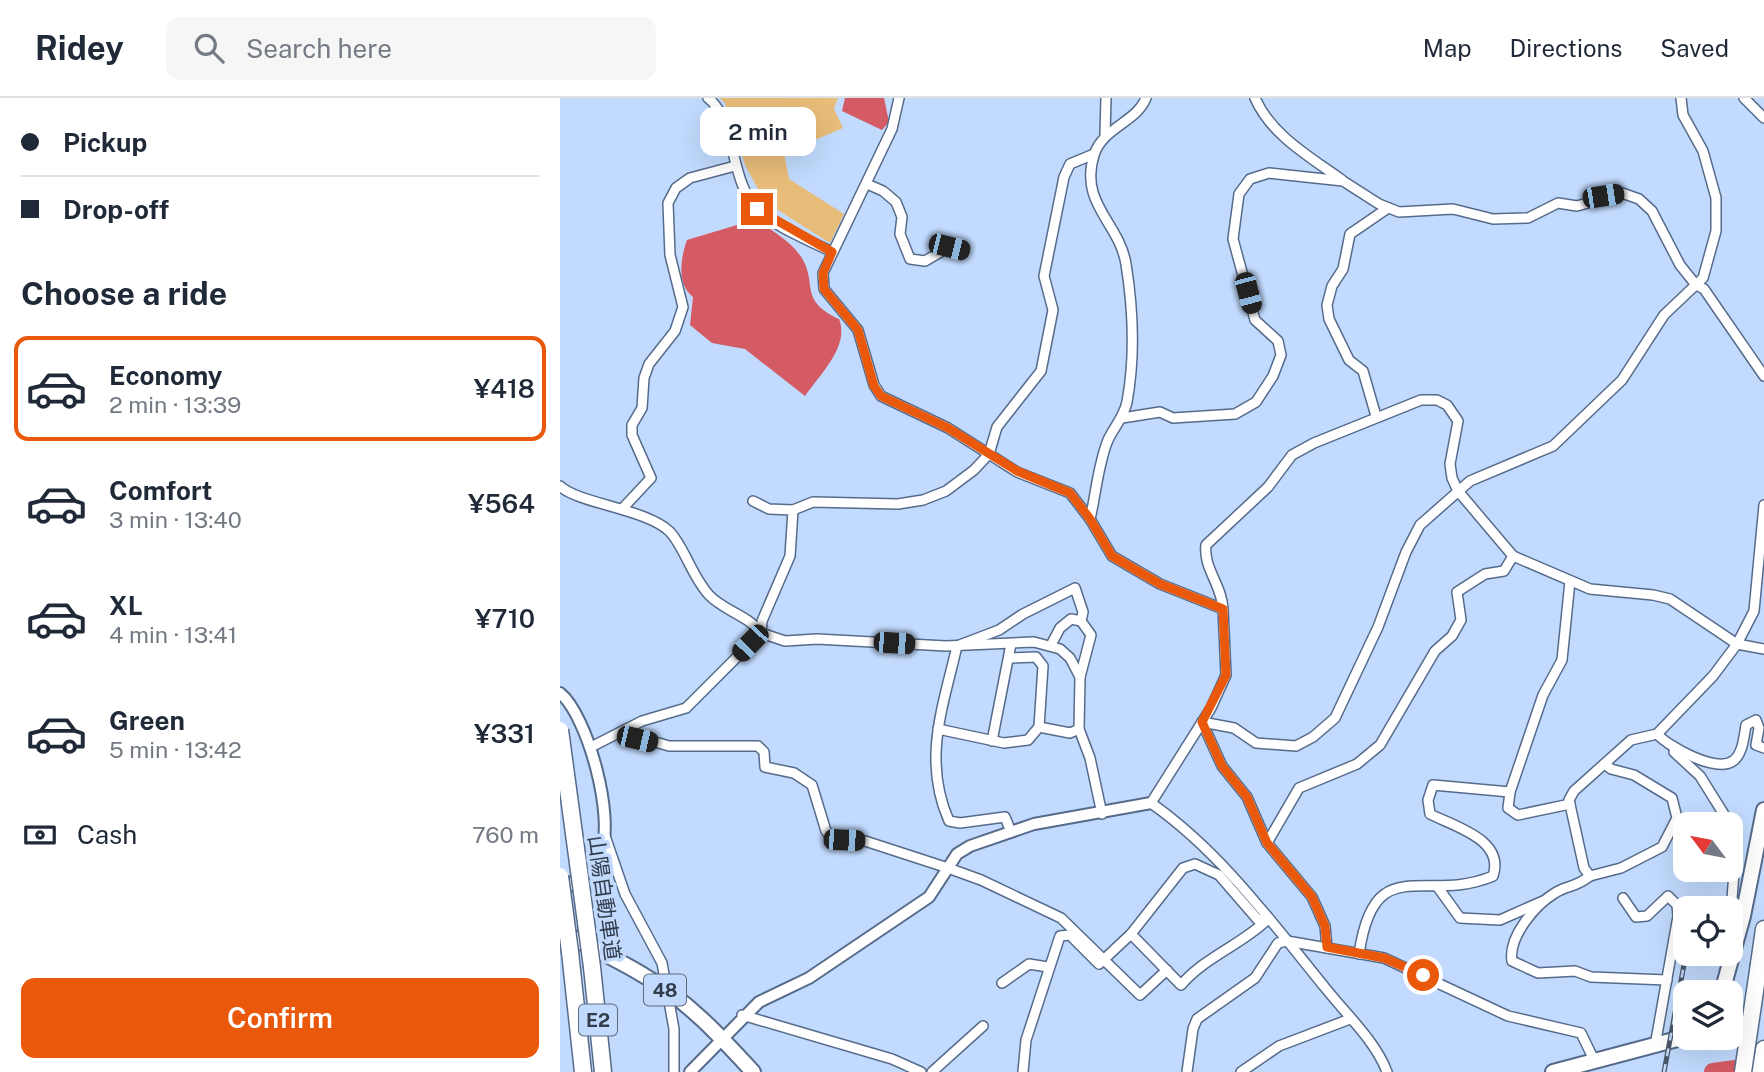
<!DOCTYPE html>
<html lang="en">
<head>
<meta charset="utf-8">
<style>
	body { margin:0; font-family:"Public Sans","Noto Sans JP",sans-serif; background:#f6f6f7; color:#1f2937; height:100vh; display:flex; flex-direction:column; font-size:26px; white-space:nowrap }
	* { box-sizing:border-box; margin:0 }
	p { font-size:23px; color:#747a83 }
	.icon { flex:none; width:38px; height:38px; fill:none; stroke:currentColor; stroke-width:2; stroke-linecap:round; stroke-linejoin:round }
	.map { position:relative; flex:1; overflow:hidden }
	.sheet { display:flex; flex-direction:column; background:#fff; width:560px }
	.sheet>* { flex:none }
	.guide { display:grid; align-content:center; height:154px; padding:0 21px; background:#fff }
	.needle { width:46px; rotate:302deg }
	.fabs { position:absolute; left:1113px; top:714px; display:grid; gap:14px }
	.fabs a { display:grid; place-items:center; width:70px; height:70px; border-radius:14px; background:#fff; box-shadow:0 7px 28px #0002; font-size:35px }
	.end { position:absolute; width:32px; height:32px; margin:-16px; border:9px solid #ea580c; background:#fff; box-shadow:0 0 0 4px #fff }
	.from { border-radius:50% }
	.bubble { position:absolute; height:49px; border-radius:14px; background:#fff; box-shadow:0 7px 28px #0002; font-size:23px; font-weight:600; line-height:49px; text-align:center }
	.car { position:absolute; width:21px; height:42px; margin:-21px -10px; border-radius:9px; box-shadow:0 0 5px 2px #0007; background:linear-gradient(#222 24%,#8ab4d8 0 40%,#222 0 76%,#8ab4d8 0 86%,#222 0) }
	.guide b { display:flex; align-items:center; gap:24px; height:66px; font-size:26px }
	.guide b+b { border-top:2px solid #e0e1e3 }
	.guide i { width:18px; height:18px; background:#1f2937 }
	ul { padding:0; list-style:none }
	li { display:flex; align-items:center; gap:21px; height:105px; margin:0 14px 10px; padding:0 7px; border:4px solid transparent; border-radius:14px }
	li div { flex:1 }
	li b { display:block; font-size:26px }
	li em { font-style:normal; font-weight:600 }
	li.current { border-color:#ea580c }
	li>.icon { width:63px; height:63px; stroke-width:1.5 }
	h2 { padding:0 21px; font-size:32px; line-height:84px }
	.pay { display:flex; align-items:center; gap:18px; height:77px; padding:0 21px; font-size:26px }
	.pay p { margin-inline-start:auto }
	.primary-button { display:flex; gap:14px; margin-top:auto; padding:14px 21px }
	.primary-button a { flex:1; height:80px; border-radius:14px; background:#ea580c; color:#fff; font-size:28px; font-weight:600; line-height:80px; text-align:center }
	header { display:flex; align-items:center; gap:42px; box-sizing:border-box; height:98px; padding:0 35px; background:#fff; border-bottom:2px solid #e0e1e3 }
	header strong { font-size:33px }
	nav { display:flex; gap:38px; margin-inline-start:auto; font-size:24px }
	.search { width:490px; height:63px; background:#f6f6f7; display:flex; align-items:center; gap:18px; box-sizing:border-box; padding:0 24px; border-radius:14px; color:#747a83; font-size:26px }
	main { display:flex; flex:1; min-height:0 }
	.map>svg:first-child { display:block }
</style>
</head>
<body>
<header>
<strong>Ridey</strong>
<div class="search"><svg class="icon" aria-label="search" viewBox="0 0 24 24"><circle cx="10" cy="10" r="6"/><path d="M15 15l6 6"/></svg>Search here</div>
<nav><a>Map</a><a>Directions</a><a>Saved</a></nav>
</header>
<main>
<section class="sheet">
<div class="guide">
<b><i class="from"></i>Pickup</b>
<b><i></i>Drop-off</b>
</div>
<h2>Choose a ride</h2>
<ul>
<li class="current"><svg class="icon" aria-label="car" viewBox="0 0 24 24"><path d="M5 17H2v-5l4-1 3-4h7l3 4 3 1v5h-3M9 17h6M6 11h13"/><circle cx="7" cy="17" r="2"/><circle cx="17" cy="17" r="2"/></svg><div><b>Economy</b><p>2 min · 13:39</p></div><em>¥418</em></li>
<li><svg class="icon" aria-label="car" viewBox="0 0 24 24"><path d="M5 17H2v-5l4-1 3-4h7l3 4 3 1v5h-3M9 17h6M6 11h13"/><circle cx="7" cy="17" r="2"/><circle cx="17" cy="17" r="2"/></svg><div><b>Comfort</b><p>3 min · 13:40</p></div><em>¥564</em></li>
<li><svg class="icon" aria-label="car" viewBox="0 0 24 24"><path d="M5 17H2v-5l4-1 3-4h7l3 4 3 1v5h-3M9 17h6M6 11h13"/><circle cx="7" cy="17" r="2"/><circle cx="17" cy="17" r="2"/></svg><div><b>XL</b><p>4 min · 13:41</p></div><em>¥710</em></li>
<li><svg class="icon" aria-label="car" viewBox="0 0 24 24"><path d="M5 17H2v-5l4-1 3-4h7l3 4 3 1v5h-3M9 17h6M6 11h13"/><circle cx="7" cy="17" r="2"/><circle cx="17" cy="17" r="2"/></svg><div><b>Green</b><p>5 min · 13:42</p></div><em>¥331</em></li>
</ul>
<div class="pay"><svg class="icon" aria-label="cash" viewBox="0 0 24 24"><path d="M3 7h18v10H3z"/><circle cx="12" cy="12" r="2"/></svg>Cash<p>760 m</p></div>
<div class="primary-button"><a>Confirm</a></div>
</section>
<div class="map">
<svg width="1204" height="974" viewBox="0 0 1204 974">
	<rect width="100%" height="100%" fill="#c1dafd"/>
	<polygon fill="#e8bd79" points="160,0 278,0 274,11 283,30 224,55 229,81 284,116 270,145 205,104 185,67 165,5"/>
	<g fill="#d45a63">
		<polygon points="285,0 324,0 329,24 322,32 282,13"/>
		<path d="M 197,121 C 210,132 229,142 239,156 C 260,184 236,201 279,221 C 290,248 260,276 245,298 L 185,251 L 152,245 L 130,227 L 133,199 C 116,186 121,159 127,142 Z"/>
	</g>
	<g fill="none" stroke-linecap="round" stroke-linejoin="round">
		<polyline stroke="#d45a63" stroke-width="18" points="1153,974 1198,968"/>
		<defs>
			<g id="minor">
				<path d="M 148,0 C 176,21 169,82 197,111 C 216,130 249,142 272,154"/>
				<path d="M 339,0 L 332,31 L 263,175 L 264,191 L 298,232 L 314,287 L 321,298 L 388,330 L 457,374 L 510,395 L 530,421 L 552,458 L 600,486 L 663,511 L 666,577 L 651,610 L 591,705 C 662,755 713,826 767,892 C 787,917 816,944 827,974"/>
				<path d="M 695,0 C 711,37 750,59 782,82"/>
				<polyline points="1184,0 1204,20"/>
				<polyline points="545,37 546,0"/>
				<polyline points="307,86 323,93 336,104 342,119 340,136 350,161 365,163 389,149 404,152"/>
				<polyline points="816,318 803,273 789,262 769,221 767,207 772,188 783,171 790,136 828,110"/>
				<polyline points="562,320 600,314 613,320 675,316 696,304 713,278 721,257 718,243 695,222 673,141 679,96 690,81 709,75 783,83 819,106 839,114 893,111 933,121 968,120 998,105 1017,108 1062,95 1079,101 1092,113 1120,167 1136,187 1144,191 1204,278"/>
				<path d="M 0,388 C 17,405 86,411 109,433 C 123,446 132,479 149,497 C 164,513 188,517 201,535"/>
				<polyline points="193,403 209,411 233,412 230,458 202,523 201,535"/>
				<polyline points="62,411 91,380 72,337 72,327 82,310 84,280 89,266 115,233 123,209 110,157 108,105 116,90 130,80 175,68"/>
				<polyline points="233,412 253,404 338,406 363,402 386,393 414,372 429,356 437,329 481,273 493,212 484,178 504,79 510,66 534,56"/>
				<path d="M 530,421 C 536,396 538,366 548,342 C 554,329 564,319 567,304 C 575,260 573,210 566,166 C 559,124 519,106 534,57 C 543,29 577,24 586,0"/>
				<path d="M 663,511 C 662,487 643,470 646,447 L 708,389 L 732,357 L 754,345 L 861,302 L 877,302 L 887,307 L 898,323 L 890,366 L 892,380 L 898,393 L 953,458 L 1030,491 L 1093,497 L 1110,501 L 1177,546 L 1204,551"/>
				<polyline points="491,547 500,530 511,521 521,523 531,537 520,579"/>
				<polyline points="642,624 674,630 696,645 736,648 753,639 775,620 818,529 846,454 860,427 910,383 993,348 1062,282 1104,217 1143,180 1156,133 1156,100 1143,53 1123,17 1121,0"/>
				<polyline points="642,624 662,668 687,699 707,745 752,799 765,828 767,850"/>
				<polyline points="479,629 510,635 519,631"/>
				<polyline points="378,631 444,645 468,642 479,629 483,568 476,559 449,560"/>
				<polyline points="61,634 109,648 198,648 204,654 205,669 234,675 252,687 266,733 271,739 305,743 388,770 421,782 501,820 580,897 607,872"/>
				<path d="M 1097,636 C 1109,649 1156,675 1173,663 C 1183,656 1184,638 1186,627 L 1196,622 L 1199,630 L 1196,647 L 1204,650"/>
				<polyline points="432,643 451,546"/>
				<polyline points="31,649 82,623 126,610 201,535 225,543 257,541 386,548 474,544 500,551 510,560 520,579 519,631 530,660 542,716"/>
				<polyline points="1114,654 1140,678 1170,726"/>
				<polyline points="1045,666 1051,671 1074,677 1112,700 1117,720 1102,749 1061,770 1030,778 1024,770 1009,702 1014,693 1071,642 1097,636 1153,578 1177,546 1194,513 1204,407"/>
				<polyline points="1010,706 958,717 948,710 950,694 983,597 1002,562 1010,483"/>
				<polyline points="1171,728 1176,748 1171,814"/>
				<path d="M 451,734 L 445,719 L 400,725 L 389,723 C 362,662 383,609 397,548 L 439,532 L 463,516 L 515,490 L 523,514 L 521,523"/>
				<polyline points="45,738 65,796 102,865 114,931 114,974"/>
				<polyline points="707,745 739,690 797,666 820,647 875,553 892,538 901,522 897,494 925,476 944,473 953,458"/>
				<path d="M 1030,778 C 1015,790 1007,787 995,795 C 975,807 948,839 952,863 L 978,875 L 1015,873 L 1031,879 L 1107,882"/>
				<polyline points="877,788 900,820 940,822 983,803"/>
				<polyline points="1063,800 1076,819 1087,818 1108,798 1117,807 1118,818 1095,948"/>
				<path d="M 571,836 L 621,887 C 645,859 681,847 707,822"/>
				<path d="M 799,856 C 814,751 865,807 933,778 C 945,742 896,729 870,716 L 868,702 L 873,687 L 950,694"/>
				<polyline points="442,885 469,866 488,869"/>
				<polyline points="182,917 332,961 361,974"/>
				<polyline points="372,974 423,928"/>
				<polyline points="463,974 466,942 500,838 510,837 539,866 571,836 623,770 635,766 659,777 698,822 708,820"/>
				<polyline points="627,974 633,931 637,921 695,880 718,845 727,843 824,860 948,918 1021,935 1034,962"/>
				<polyline points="681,974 719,948 790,921"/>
			</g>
			<g id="tertiary">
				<path d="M 0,595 C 28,618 55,720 41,754 C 34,773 13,781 0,797"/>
				<polyline points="130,974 199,904 249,880 369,799 397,756 410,748 474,726 591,705"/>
			</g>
			<g id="primary">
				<path d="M 1,834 C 28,848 57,861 83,877 C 126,901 160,938 193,974"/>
				<polyline points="993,974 1125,939"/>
			</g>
			<g id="trunk">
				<polyline points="1162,894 1183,818 1204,712"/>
				<polyline points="1171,916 1178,920"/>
			</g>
			<g id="motorway">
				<polyline points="10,854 23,974"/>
				<polyline points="1199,866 1204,831"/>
				<polyline points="32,869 43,974"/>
				<polyline points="1200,974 1204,951"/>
			</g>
		</defs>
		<use href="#minor" stroke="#566b8b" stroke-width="12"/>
		<use href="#tertiary" stroke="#566b8b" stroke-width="14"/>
		<use href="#primary" stroke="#566b8b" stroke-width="18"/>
		<use href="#trunk" stroke="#566b8b" stroke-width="18"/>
		<use href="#motorway" stroke="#566b8b" stroke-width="19"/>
		<use href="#minor" stroke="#fff" stroke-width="9"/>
		<use href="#tertiary" stroke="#fff" stroke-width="10"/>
		<use href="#primary" stroke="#fff" stroke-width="14"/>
		<use href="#trunk" stroke="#fff" stroke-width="14"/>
		<use href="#motorway" stroke="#fff" stroke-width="16"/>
		<defs>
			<polyline id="rail" points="1104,974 1126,856"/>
		</defs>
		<use href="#rail" stroke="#4b5769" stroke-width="5"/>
		<use href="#rail" stroke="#c1dafd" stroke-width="2.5" stroke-dasharray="8" stroke-linecap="butt"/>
		<defs>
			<g id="motorway-bridge">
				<polyline points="0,632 32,869"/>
				<polyline points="0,778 10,854"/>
				<polyline points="1183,974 1199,866"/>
			</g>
		</defs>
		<use href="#motorway-bridge" stroke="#566b8b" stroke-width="19" stroke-linecap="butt"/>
		<use href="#motorway-bridge" stroke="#fff" stroke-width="16"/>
	</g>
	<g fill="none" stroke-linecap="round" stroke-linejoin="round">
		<polyline stroke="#ea580c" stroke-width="9" points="197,111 272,154 263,175 264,191 298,232 314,288 321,298 388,330 457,373 510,395 530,421 552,458 600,486 663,511 666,577 642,624 662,668 687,699 707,745 752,799 765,828 767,849 824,860 863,877"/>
	</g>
	<g text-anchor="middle" stroke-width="7" stroke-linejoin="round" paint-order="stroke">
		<g fill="#c1dafd" stroke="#5d6b80" stroke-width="2">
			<rect x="84" y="876.5" width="42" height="31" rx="5"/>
			<rect x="19" y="906.5" width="38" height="31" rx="5"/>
		</g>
		<g font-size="19" font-weight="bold" fill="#323c4a">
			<text x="105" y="899">48</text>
			<text x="38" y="929">E2</text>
		</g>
		<g font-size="21" fill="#323c4a" stroke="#c1dafd">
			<text transform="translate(44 800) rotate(82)" y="7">山陽自動車道</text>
		</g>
	</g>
</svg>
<div class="fabs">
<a><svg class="needle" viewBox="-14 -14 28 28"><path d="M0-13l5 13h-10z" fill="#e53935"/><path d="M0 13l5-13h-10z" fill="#747a83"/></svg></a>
<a><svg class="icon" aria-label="locate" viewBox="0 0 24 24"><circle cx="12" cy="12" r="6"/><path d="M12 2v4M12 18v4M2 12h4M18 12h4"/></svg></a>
<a><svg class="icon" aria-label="layers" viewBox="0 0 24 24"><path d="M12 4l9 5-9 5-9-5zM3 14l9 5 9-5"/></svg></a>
</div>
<i class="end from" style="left:863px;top:877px"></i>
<i class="end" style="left:197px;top:111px"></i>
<div class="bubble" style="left:140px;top:9px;width:116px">2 min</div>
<i class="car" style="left:1043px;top:98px;rotate:81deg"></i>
<i class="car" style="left:389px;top:149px;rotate:104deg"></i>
<i class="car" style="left:688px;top:195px;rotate:165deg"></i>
<i class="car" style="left:190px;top:545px;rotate:224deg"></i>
<i class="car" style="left:334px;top:545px;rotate:94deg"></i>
<i class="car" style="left:77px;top:641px;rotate:103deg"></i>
<i class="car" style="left:284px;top:742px;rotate:92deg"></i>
</div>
</main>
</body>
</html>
